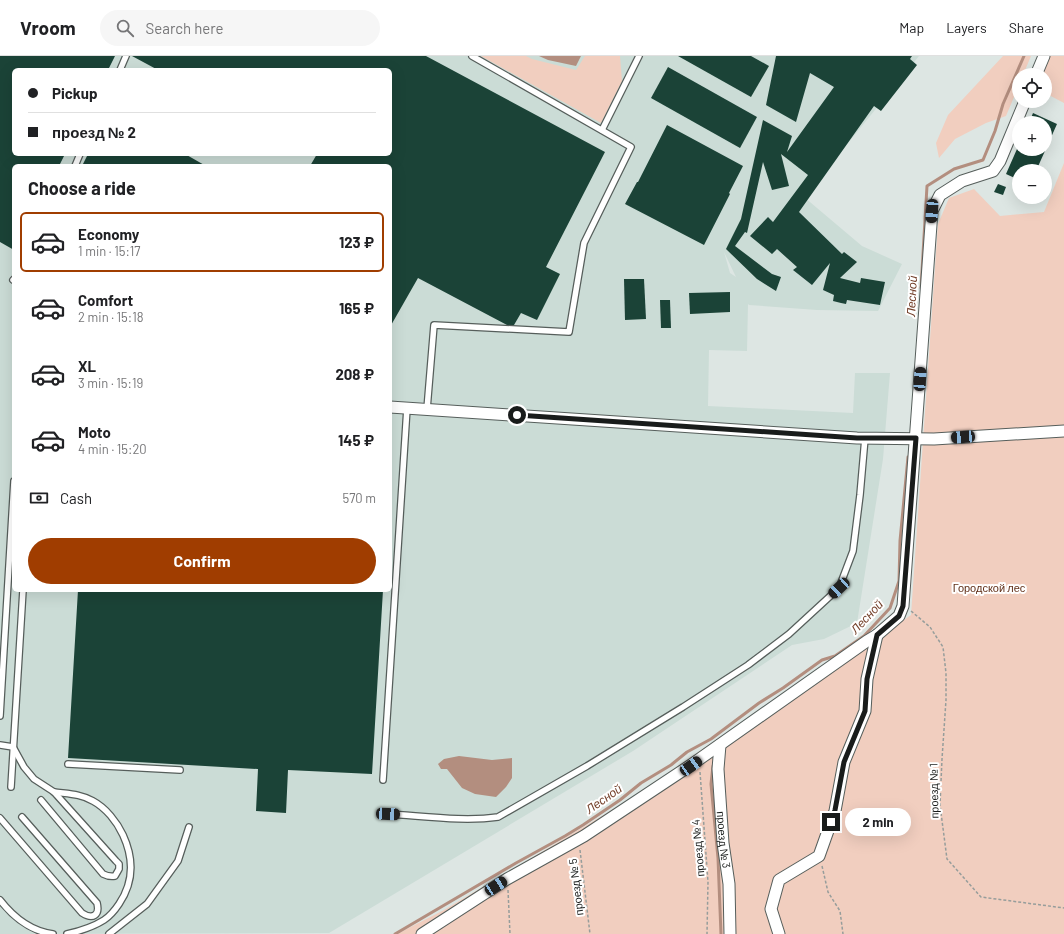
<!DOCTYPE html>
<html lang="en">
<head>
<meta charset="utf-8">
<style>
	body { margin:0; font-family:Barlow,sans-serif; background:#f6f6f6; color:#202124; height:100vh; display:flex; flex-direction:column; font-size:15px; white-space:nowrap }
	* { box-sizing:border-box; margin:0 }
	p { font-size:13px; color:#757577 }
	.icon { flex:none; width:22px; height:22px; fill:none; stroke:currentColor; stroke-width:2; stroke-linecap:round; stroke-linejoin:round }
	.map { position:relative; flex:1; overflow:hidden }
	.side { position:absolute; left:12px; top:108px; width:380px; height:428px; display:flex; flex-direction:column; background:#fff; border-radius:6px; box-shadow:0 4px 16px #0002 }
	.side>* { flex:none }
	.banner { position:absolute; left:12px; top:12px; width:380px; height:88px; border-radius:6px; box-shadow:0 4px 16px #0002; display:grid; align-content:center; height:88px; padding:0 16px; background:#fff }
	.buttons { position:absolute; left:1012px; top:12px; display:grid; gap:8px }
	.buttons a { display:grid; place-items:center; width:40px; height:40px; border-radius:50%; background:#fff; box-shadow:0 4px 16px #0002; font-size:20px }
	.end { position:absolute; width:18px; height:18px; margin:-9px; border:5px solid #191c1b; background:#fff; box-shadow:0 0 0 2px #fff }
	.from { border-radius:50% }
	.bubble { position:absolute; height:28px; border-radius:14px; background:#fff; box-shadow:0 4px 16px #0002; font-size:13px; font-weight:700; line-height:28px; text-align:center }
	.car { position:absolute; width:12px; height:24px; margin:-12px -6px; border-radius:5px; box-shadow:0 0 3px 1px #0007; background:linear-gradient(#222 24%,#8ab4d8 0 40%,#222 0 76%,#8ab4d8 0 86%,#222 0) }
	.banner b { display:flex; align-items:center; gap:14px; height:38px; font-size:15px }
	.banner b+b { border-top:1px solid #e0e0e0 }
	.banner i { width:10px; height:10px; background:#202124 }
	ul { padding:0; list-style:none }
	li { display:flex; align-items:center; gap:12px; height:60px; margin:0 8px 6px; padding:0 8px; border:2px solid transparent; border-radius:6px }
	li div { flex:1 }
	li b { display:block; font-size:15px }
	li em { font-style:normal; font-weight:700 }
	li.active { border-color:#a03d00 }
	li>.icon { width:36px; height:36px; stroke-width:1.5 }
	h2 { padding:0 16px; font-size:18px; line-height:48px }
	.pay { display:flex; align-items:center; gap:10px; height:44px; padding:0 16px; font-size:15px }
	.pay p { margin-inline-start:auto }
	.action { display:flex; gap:8px; margin-top:auto; padding:8px 16px }
	.action a { flex:1; height:46px; border-radius:24px; background:#a03d00; color:#fff; font-size:16px; font-weight:700; line-height:46px; text-align:center }
	header { display:flex; align-items:center; gap:24px; box-sizing:border-box; height:56px; padding:0 20px; background:#fff; border-bottom:1px solid #e0e0e0 }
	header strong { font-size:19px }
	nav { display:flex; gap:22px; margin-inline-start:auto; font-size:14px }
	.search { width:280px; height:36px; background:#f6f6f6; display:flex; align-items:center; gap:10px; box-sizing:border-box; padding:0 14px; border-radius:22px; color:#757577; font-size:15px }
	.map>svg:first-child { display:block }
</style>
</head>
<body>
<header>
<strong>Vroom</strong>
<div class="search"><svg class="icon" aria-label="search" viewBox="0 0 24 24"><circle cx="10" cy="10" r="6"/><path d="M15 15l6 6"/></svg>Search here</div>
<nav><a>Map</a><a>Layers</a><a>Share</a></nav>
</header>
<div class="map">
<svg width="1064" height="878" viewBox="0 0 1064 878">
	<rect width="100%" height="100%" fill="#dde6e3"/>
	<path fill="#cbdcd6" fill-rule="evenodd" d="M 0,0 L 919,0 L 804,141 L 862,190 L 902,208 L 878,255 L 817,254 L 749,249 L 748,248 L 747,295 L 709,294 L 708,350 L 853,357 L 855,317 L 890,317 L 883,403 L 857,567 L 824,583 L 792,589 L 633,695 L 329,877 L 0,878 ZM 14,14 L 390,14 L 390,98 L 14,98 ZM 14,110 L 390,110 L 390,534 L 14,534 ZM 724,196 L 736,221 L 730,217 Z"/>
	<g fill="#f1cebf">
		<polygon points="481,0 526,0 532,3 576,14 585,0 620,0 622,25 601,67"/>
		<polygon points="1003,0 1031,0 1023,19 1019,19 1019,29 1006,60 986,67 955,83 939,102 936,87 948,59"/>
		<polygon points="1049,0 1064,0 1064,47 1045,37 1045,19 1041,19"/>
		<polygon points="1064,107 1064,878 397,878 444,854 627,745 815,616 862,593 911,559 938,168 949,142 974,133 1000,160 1044,156"/>
	</g>
	<g fill="#b38e7f">
		<polygon points="539,0 581,0 576,10 548,4"/>
		<polygon points="459,700 492,704 512,702 512,722 506,731 496,741 475,738 462,732 447,713 441,713 438,708 444,703"/>
	</g>
	<g fill="none" stroke-linecap="round" stroke-linejoin="round">
		<g stroke="#b38e7f" stroke-width="3">
			<polyline points="921,232 927,130 954,113 983,104 995,75 1003,48 1024,0"/>
			<polyline points="713,710 711,728 718,802 721,878"/>
			<polyline points="395,878 516,807 565,780 583,769 620,744 641,727 671,709 687,696 711,683 759,647 783,632 822,604 835,600 864,580 890,552 899,525 900,485 908,401"/>
		</g>
	</g>
	<g fill="#1b4337">
		<polygon points="0,0 115,0 108,14 14,14 14,98 65,98 59,110 14,110 14,194 0,186"/>
		<polygon points="132,0 426,0 605,96 546,211 560,218 537,264 521,257 514,269 507,269 418,222 390,271 390,110 310,110 317,98 390,98 390,14 158,14"/>
		<polygon points="678,0 751,0 769,10 751,41"/>
		<polygon points="776,0 912,0 910,3 917,9 881,55 874,50 799,156 842,198 844,196 857,206 840,222 860,227 861,222 885,226 880,249 847,244 846,248 841,247 833,245 834,239 823,234 830,207 812,229 793,214 797,211 777,193 772,198 750,180 768,161 773,166 808,119 781,98 789,130 772,134 763,106 747,177 745,176 735,190 772,218 781,221 776,235 757,223 726,193 741,163 763,64 792,80 787,96 834,31 810,17 796,66 766,49"/>
		<polygon points="668,11 757,61 740,92 651,42"/>
		<polygon points="1033,57 1057,68 1036,115 1019,115 1019,124 1006,118 1017,93 1045,93 1045,67 1029,67"/>
		<polygon points="667,69 743,110 729,137 730,138 704,189 625,148 637,126 638,126"/>
		<polygon points="88,98 185,98 206,110 82,110"/>
		<polygon points="998,128 1006,131 1003,139 994,136"/>
		<polygon points="624,223 644,223 646,263 625,264"/>
		<polygon points="730,236 730,256 690,258 689,237"/>
		<polygon points="660,244 670,244 671,272 661,272"/>
		<polygon points="78,534 383,534 372,718 288,714 286,757 256,755 258,713 68,702"/>
	</g>
	<g fill="none" stroke-linecap="round" stroke-linejoin="round">
		<defs>
			<g id="lane">
				<polyline points="120,14 126,0"/>
				<polyline points="602,74 639,0"/>
				<polyline points="75,110 80,98"/>
				<polyline points="13,224 14,223"/>
				<polyline points="427,353 434,269 569,276 584,187 631,91 472,0"/>
				<polyline points="0,660 14,425"/>
				<path d="M 0,689 L 13,691 L 24,711 L 34,723 L 54,736 L 116,805 L 119,808 L 119,813 L 115,820 C 110,821 107,820 103,818 L 41,744"/>
				<polyline points="68,708 180,714"/>
				<polyline points="383,724 407,352"/>
				<polyline points="11,731 23,534"/>
				<path d="M 54,736 C 68,738 81,738 93,745 C 106,752 117,766 123,779 C 134,803 134,826 119,848 C 115,854 110,860 104,864 C 93,871 80,875 67,878"/>
				<path d="M 388,758 C 423,760 464,766 498,761 L 587,710 L 683,651 L 748,609 L 789,578 L 839,532 L 853,495 L 860,439 L 865,382"/>
				<path d="M 0,762 L 82,857 C 93,864 100,859 97,847 L 22,761"/>
				<path d="M 0,844 C 14,862 30,875 53,878"/>
				<polyline points="109,878 147,848 178,805 189,771"/>
			</g>
			<g id="street">
				<polyline points="1036,19 1044,0"/>
				<polyline points="390,351 857,382 934,383 1064,375"/>
				<path id="s1" d="M 720,689 L 718,713 L 723,787 L 729,828 L 730,878"/>
				<polyline points="422,878 507,823 584,780 691,709 867,585 877,579 899,560 903,550 932,155 940,139 962,125 993,115 1000,105 1025,45"/>
				<polyline points="779,878 771,853 779,824 819,800 835,755 844,706 865,655 867,623 877,579"/>
			</g>
		</defs>
		<use href="#lane" stroke="#565e5b" stroke-width="8"/>
		<use href="#street" stroke="#565e5b" stroke-width="13"/>
		<g stroke="#969d9b" stroke-width="1.5" stroke-dasharray="3 2" stroke-linecap="butt">
			<polyline points="911,555 930,571 943,591 946,617 946,644 942,703 940,749 947,803 981,841 1064,852"/>
			<polyline points="700,716 708,826 707,878"/>
			<polyline points="580,794 590,878"/>
			<polyline points="822,810 828,836 840,855 843,878"/>
			<polyline points="508,834 510,878"/>
		</g>
		<use href="#lane" stroke="#fff" stroke-width="5.5"/>
		<use href="#street" stroke="#fff" stroke-width="11"/>
	</g>
	<g fill="none" stroke-linecap="round" stroke-linejoin="round">
		<polyline stroke="#191c1b" stroke-width="5" points="517,359 857,382 916,382 903,550 899,560 877,579 867,623 865,655 844,706 835,754 831,766"/>
	</g>
	<g text-anchor="middle" stroke-width="4" stroke-linejoin="round" paint-order="stroke">
		<g font-size="11" fill="#613019" stroke="#fff">
			<text x="989" y="536">Городской лес</text>
		</g>
		<g font-size="11" fill="#191c1b" stroke="#fff">
			<text transform="translate(934 735) rotate(-91)" y="4">проезд № 1</text>
			<text dy="4" stroke="none"><textPath href="#s1" startOffset="95">проезд № 3</textPath></text>
			<text transform="translate(698 792) rotate(-95)" y="4">проезд № 4</text>
			<text transform="translate(576 831) rotate(-97)" y="4">проезд № 5</text>
		</g>
		<g font-size="12" font-style="italic" fill="#733f29" stroke="#fff">
			<text transform="translate(912 240) rotate(-87)" y="4">Лесной</text>
			<text transform="translate(867 561) rotate(-47)" y="4">Лесной</text>
			<text transform="translate(604 743) rotate(-35)" y="4">Лесной</text>
		</g>
	</g>
</svg>
<div class="buttons">
<a><svg class="icon" aria-label="locate" viewBox="0 0 24 24"><circle cx="12" cy="12" r="6"/><path d="M12 2v4M12 18v4M2 12h4M18 12h4"/></svg></a>
<a>+</a>
<a>−</a>
</div>
<i class="end from" style="left:517px;top:359px"></i>
<i class="end" style="left:831px;top:766px"></i>
<div class="bubble" style="left:845px;top:752px;width:66px">2 min</div>
<i class="car" style="left:932px;top:155px;rotate:184deg"></i>
<i class="car" style="left:920px;top:323px;rotate:4deg"></i>
<i class="car" style="left:963px;top:381px;rotate:266deg"></i>
<i class="car" style="left:839px;top:532px;rotate:227deg"></i>
<i class="car" style="left:691px;top:710px;rotate:55deg"></i>
<i class="car" style="left:388px;top:758px;rotate:93deg"></i>
<i class="car" style="left:496px;top:830px;rotate:57deg"></i>
<div class="banner">
<b><i class="from"></i>Pickup</b>
<b><i></i>проезд № 2</b>
</div>
<section class="side">
<h2>Choose a ride</h2>
<ul>
<li class="active"><svg class="icon" aria-label="car" viewBox="0 0 24 24"><path d="M5 17H2v-5l4-1 3-4h7l3 4 3 1v5h-3M9 17h6M6 11h13"/><circle cx="7" cy="17" r="2"/><circle cx="17" cy="17" r="2"/></svg><div><b>Economy</b><p>1 min · 15:17</p></div><em>123 ₽</em></li>
<li><svg class="icon" aria-label="car" viewBox="0 0 24 24"><path d="M5 17H2v-5l4-1 3-4h7l3 4 3 1v5h-3M9 17h6M6 11h13"/><circle cx="7" cy="17" r="2"/><circle cx="17" cy="17" r="2"/></svg><div><b>Comfort</b><p>2 min · 15:18</p></div><em>165 ₽</em></li>
<li><svg class="icon" aria-label="car" viewBox="0 0 24 24"><path d="M5 17H2v-5l4-1 3-4h7l3 4 3 1v5h-3M9 17h6M6 11h13"/><circle cx="7" cy="17" r="2"/><circle cx="17" cy="17" r="2"/></svg><div><b>XL</b><p>3 min · 15:19</p></div><em>208 ₽</em></li>
<li><svg class="icon" aria-label="car" viewBox="0 0 24 24"><path d="M5 17H2v-5l4-1 3-4h7l3 4 3 1v5h-3M9 17h6M6 11h13"/><circle cx="7" cy="17" r="2"/><circle cx="17" cy="17" r="2"/></svg><div><b>Moto</b><p>4 min · 15:20</p></div><em>145 ₽</em></li>
</ul>
<div class="pay"><svg class="icon" aria-label="cash" viewBox="0 0 24 24"><path d="M3 7h18v10H3z"/><circle cx="12" cy="12" r="2"/></svg>Cash<p>570 m</p></div>
<div class="action"><a>Confirm</a></div>
</section>
</div>
</body>
</html>
